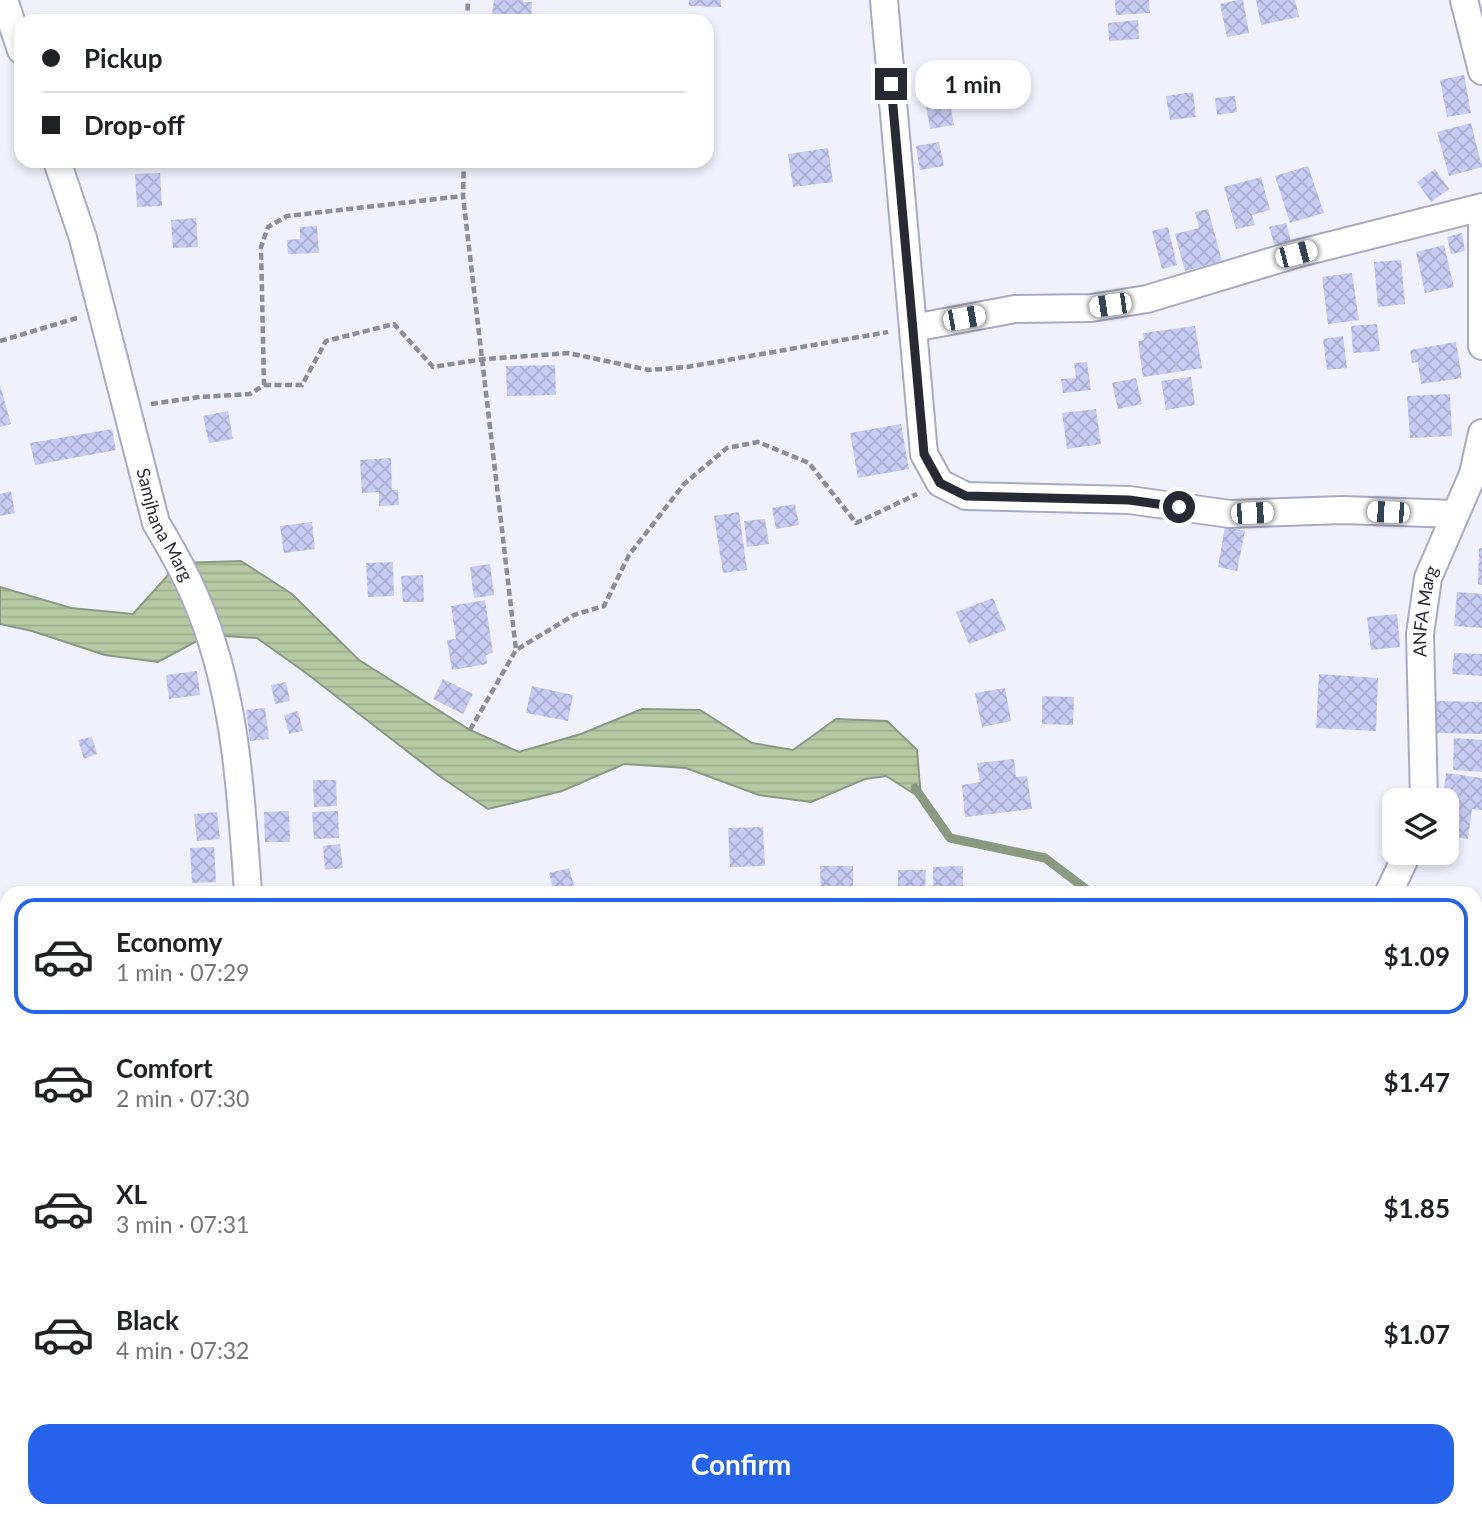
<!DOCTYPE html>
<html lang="en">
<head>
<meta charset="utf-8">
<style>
	body { margin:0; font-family:Lato,sans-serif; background:#f6f6f6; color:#202124; height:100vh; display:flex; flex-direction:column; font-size:26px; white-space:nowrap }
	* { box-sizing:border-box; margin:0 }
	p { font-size:23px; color:#757577 }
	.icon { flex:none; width:38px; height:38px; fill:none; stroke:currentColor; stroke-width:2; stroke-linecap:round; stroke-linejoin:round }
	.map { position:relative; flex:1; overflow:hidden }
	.panel { position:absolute; left:0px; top:886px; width:1482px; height:632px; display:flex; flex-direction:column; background:#fff; border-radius:21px 21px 0 0; box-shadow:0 4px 10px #0003 }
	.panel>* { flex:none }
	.banner { position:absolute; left:14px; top:14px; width:700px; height:154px; border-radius:21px; box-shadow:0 4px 10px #0003; display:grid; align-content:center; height:154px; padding:0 28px; background:#fff }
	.buttons { position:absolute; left:1382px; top:788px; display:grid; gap:14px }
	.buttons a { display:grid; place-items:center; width:77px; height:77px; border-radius:14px; background:#fff; box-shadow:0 4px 10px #0003; font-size:35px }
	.end { position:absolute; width:32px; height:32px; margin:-16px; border:9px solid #282933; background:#fff; box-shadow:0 0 0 4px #fff }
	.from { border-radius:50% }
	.bubble { position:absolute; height:49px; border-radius:21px; background:#fff; box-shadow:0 4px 10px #0003; font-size:23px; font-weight:700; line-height:49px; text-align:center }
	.car { position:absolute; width:21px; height:42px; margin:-21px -10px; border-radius:9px; box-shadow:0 0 5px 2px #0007; background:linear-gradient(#fff 24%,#345 0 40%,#fff 0 76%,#345 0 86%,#fff 0) }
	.banner b { display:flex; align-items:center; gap:24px; height:66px; font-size:26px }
	.banner b+b { border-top:2px solid #e0e0e0 }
	.banner i { width:18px; height:18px; background:#202124 }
	ul { padding:12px 0 0; list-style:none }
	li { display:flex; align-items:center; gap:21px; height:116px; margin:0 14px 10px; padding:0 14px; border:4px solid transparent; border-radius:21px }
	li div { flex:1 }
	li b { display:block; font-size:26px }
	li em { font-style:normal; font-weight:700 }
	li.active { border-color:#2563eb }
	li>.icon { width:63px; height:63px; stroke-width:1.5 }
	.button { display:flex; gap:14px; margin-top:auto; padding:14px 28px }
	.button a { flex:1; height:80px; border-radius:21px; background:#2563eb; color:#fff; font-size:28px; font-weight:700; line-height:80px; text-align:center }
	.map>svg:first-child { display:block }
</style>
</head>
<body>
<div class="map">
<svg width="1482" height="1516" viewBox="0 0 1482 1516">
	<defs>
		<pattern id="water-rules" width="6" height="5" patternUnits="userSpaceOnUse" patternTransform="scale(1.75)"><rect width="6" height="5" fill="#b7c9a3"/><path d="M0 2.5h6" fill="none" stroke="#9dad8d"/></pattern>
		<pattern id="building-cross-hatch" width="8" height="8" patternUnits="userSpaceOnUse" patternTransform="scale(1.75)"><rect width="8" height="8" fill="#c8cbf3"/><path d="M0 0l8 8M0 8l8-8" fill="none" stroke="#acaed1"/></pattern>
	</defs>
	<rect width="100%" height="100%" fill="#f0f1fc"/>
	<polygon fill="url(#water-rules)" stroke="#8c9981" stroke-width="2" points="241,561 292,594 359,660 470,730 519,752 581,734 642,709 700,710 752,743 793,750 836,719 887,721 917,750 921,798 886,776 865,779 811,802 759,795 686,768 624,764 562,791 488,809 438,775 306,673 257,638 208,635 158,662 105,655 32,631 0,624 0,587 71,608 133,614 179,563"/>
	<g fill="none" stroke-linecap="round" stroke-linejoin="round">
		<g stroke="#8c9981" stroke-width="9">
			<polyline points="915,788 950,838 1045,858 1090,892"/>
			<polyline points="1475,969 1482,966"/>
			<polyline points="1475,1337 1482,1335"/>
			<polyline points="847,1516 887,1510"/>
		</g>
	</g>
	<g fill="url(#building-cross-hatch)">
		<polygon points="494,0 523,0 523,2 532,2 531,19 492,15"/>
		<polygon points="689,0 721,0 721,7 689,6"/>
		<polygon points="1115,0 1149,0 1150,13 1116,15"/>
		<polygon points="1238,0 1243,0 1249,33 1227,37 1220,4"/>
		<polygon points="1256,0 1295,0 1299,17 1261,25"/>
		<polygon points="1138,20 1139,39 1109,41 1108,23"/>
		<polygon points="1464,75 1471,113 1447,117 1440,80"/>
		<polygon points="946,83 954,125 930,129 923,88"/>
		<polygon points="1193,92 1196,117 1170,120 1166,96"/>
		<polygon points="1235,96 1237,112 1217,115 1215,98"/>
		<polygon points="1471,123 1482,167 1449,176 1437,132"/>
		<polygon points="939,142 944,166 920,170 916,146"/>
		<polygon points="828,148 833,182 793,187 788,154"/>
		<polygon points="1308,166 1324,213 1290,223 1275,176"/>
		<polygon points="1435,169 1449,189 1431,202 1417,182"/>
		<polygon points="160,173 162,206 137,207 135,174"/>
		<polygon points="1261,177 1270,210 1252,215 1255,225 1236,229 1224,187"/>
		<polygon points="1208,209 1222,261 1185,271 1175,234 1199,228 1195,212"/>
		<polygon points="196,218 198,247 173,248 171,220"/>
		<polygon points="1286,223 1292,245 1276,250 1269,227"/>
		<polygon points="317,226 319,253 288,254 287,240 300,239 300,227"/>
		<polygon points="1168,227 1177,265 1162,269 1152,231"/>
		<polygon points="1462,233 1465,251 1451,254 1447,237"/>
		<polygon points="1444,245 1454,287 1425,293 1416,252"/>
		<polygon points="1401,260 1405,304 1378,307 1374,262"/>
		<polygon points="1352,273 1359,320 1328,324 1322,277"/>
		<polygon points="1377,324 1380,351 1353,353 1351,326"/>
		<polygon points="1195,326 1202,368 1143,377 1138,341 1144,340 1143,333"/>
		<polygon points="1343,336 1347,368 1327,370 1323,339"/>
		<polygon points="1456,342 1462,378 1421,384 1418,362 1412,363 1410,350"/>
		<polygon points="1087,362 1091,390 1063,393 1061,379 1076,378 1074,363"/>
		<polygon points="555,365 556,395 507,396 506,366"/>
		<polygon points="1191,377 1195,405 1166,410 1161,381"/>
		<polygon points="1136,378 1142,404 1118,409 1112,383"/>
		<polygon points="0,385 11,424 0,427"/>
		<polygon points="1450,394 1452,436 1410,438 1407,396"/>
		<polygon points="1096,409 1101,444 1067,449 1062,413"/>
		<polygon points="228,411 233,439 209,443 203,416"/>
		<polygon points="901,424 909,469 858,478 850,433"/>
		<polygon points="112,429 116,450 35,465 30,443"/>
		<polygon points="391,458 392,490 398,490 399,505 379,506 379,492 362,493 360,460"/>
		<polygon points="11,491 15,513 0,516 0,494"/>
		<polygon points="795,504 799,525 776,529 772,508"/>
		<polygon points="739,512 747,570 723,573 714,516"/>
		<polygon points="765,519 769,544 747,547 744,521"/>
		<polygon points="312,522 315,549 284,553 280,526"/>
		<polygon points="1225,527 1245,531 1237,571 1218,567"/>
		<polygon points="1479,548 1482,548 1482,585 1478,584"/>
		<polygon points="393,562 394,596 368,597 366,563"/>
		<polygon points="490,564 494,595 474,598 470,567"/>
		<polygon points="423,575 424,602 403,602 401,576"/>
		<polygon points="1457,592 1482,594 1482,628 1454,626"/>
		<polygon points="993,598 1006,630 969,644 956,612"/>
		<polygon points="485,600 493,653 486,655 487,664 452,670 447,640 456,639 451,606"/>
		<polygon points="1397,614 1400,647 1371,650 1367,617"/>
		<polygon points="1454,653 1482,654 1482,676 1452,674"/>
		<polygon points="197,671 200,695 169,699 166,675"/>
		<polygon points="1319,674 1378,678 1376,731 1316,728"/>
		<polygon points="443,679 473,694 463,714 433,699"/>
		<polygon points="286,682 290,701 275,704 271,685"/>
		<polygon points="532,686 573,695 568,721 526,713"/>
		<polygon points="1005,688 1011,721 982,727 975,693"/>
		<polygon points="1042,696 1074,697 1073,725 1042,724"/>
		<polygon points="1436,701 1482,702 1482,734 1436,733"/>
		<polygon points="265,708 269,739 250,741 246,710"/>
		<polygon points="298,711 303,731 289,734 284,715"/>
		<polygon points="92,737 97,754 84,759 78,740"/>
		<polygon points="1454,738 1482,740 1482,772 1453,770"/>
		<polygon points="1014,759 1016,777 1027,776 1032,809 965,817 962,785 980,782 977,763"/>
		<polygon points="1446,773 1482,778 1482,810 1472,809 1468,839 1447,836 1447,800 1443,800"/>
		<polygon points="313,780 336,780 337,806 314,807"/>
		<polygon points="289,811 290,842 265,842 264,812"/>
		<polygon points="338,811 339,838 314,839 312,812"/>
		<polygon points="217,812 220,839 197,841 194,814"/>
		<polygon points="763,827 765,866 730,867 728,828"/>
		<polygon points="340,844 343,868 325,870 323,846"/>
		<polygon points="214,847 216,882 192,883 190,848"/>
		<polygon points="820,866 853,866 853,892 821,892"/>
		<polygon points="963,866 963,892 933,892 933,867"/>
		<polygon points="569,868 576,892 554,892 549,873"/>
		<polygon points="898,870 926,870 925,892 898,892"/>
		<polygon points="312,1510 330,1510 333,1516 314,1516"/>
		<polygon points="545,1510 560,1510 564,1516 536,1516"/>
		<polygon points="583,1510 611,1510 613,1516 585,1516"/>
	</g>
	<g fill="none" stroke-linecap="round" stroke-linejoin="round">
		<defs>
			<g id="street">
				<polyline points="4,0 21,50"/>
				<polyline points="884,0 924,454 940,483 966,496 1129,500 1230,514 1343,510 1455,514"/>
				<polyline points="1464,0 1482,71"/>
				<path id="s1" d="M 57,161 L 83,238 L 156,523 C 171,548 185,572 196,599 C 236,691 241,794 248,892"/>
				<polyline points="1482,226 1482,346"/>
				<polyline points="913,328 1015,309 1091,308 1147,299 1296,254 1482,207"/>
				<path id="s2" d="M 1424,800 L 1420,634 L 1428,578 L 1473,474 L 1482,433"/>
				<polyline points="1389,892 1408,852"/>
				<polyline points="1475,1366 1482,1363"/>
				<polyline points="499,1510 503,1516"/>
				<polyline points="780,1510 782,1516"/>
				<polyline points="950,1510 951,1516"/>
				<polyline points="1342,1510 1343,1516"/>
				<polyline points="1475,1510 1477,1516"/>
				<polyline points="1051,1516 1076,1510"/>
			</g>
		</defs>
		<use href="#street" stroke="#a8aac4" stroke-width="30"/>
		<g stroke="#8c8d97" stroke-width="4.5" stroke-dasharray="7 3.5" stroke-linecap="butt">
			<polyline points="467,21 468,0"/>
			<polyline points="464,161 463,196 516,650"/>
			<polyline points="0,341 77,318"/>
			<polyline points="264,385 302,385 326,341 394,324 433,367 484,359 568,353 649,370 687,367 888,332"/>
			<polyline points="151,404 200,397 250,394 264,385 261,247 268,227 287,216 463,196"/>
			<polyline points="470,730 516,650 574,615 604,606 629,555 684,484 727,448 758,442 809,463 856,523 917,494"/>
			<polyline points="0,1110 7,1108"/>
		</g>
		<use href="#street" stroke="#fff" stroke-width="26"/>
	</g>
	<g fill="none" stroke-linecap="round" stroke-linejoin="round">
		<polyline stroke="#282933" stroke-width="9" points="891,84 924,454 940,483 966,496 1129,500 1179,507"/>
	</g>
	<g text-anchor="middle" stroke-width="5" stroke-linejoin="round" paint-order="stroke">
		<g font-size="18" fill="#282933" stroke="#f0f1fc">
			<text dy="6" stroke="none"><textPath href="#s1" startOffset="380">Samjhana Marg</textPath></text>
			<text dy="6" stroke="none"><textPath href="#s2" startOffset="189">ANFA Marg</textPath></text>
		</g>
	</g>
</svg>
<div class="buttons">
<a><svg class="icon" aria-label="layers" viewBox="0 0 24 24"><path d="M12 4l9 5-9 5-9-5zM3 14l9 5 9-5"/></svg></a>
</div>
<i class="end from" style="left:1179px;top:507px"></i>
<i class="end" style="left:891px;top:84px"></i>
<div class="bubble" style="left:915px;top:60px;width:116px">1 min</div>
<i class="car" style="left:1296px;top:254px;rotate:75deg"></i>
<i class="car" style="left:1110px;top:305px;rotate:262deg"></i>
<i class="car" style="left:964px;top:318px;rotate:80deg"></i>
<i class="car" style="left:1388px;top:512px;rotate:272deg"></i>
<i class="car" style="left:1252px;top:513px;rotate:88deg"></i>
<div class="banner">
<b><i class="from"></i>Pickup</b>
<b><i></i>Drop-off</b>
</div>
<section class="panel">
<ul>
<li class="active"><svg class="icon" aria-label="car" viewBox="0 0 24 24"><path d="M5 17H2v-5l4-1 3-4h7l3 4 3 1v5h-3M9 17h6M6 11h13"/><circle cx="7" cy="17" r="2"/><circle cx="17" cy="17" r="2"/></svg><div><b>Economy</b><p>1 min · 07:29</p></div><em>$1.09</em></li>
<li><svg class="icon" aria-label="car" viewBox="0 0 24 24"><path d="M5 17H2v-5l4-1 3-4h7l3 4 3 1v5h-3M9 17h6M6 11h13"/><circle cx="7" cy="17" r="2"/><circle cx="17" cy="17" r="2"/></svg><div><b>Comfort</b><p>2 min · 07:30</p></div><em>$1.47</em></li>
<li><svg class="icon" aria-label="car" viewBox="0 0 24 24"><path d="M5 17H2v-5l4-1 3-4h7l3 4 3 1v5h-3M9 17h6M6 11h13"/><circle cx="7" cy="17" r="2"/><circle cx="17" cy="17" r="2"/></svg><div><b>XL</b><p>3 min · 07:31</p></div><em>$1.85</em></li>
<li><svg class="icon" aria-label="car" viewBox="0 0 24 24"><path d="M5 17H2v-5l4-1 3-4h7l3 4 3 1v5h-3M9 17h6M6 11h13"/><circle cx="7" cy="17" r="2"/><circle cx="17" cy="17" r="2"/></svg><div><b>Black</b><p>4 min · 07:32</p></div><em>$1.07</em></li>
</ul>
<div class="button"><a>Confirm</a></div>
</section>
</div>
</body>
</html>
